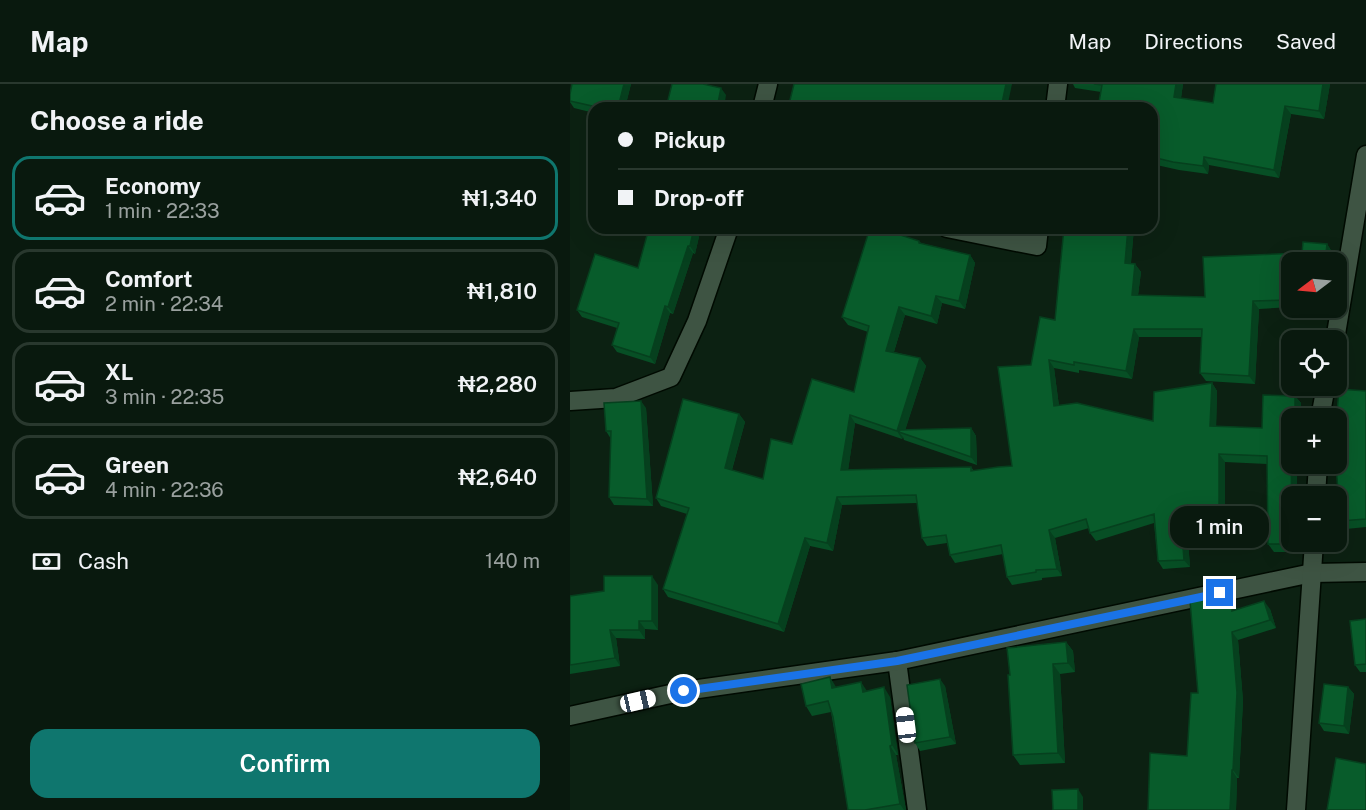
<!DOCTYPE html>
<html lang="en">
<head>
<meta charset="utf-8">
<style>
	body { margin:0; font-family:"Public Sans",sans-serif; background:#122217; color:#f1f3f6; height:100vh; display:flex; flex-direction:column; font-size:22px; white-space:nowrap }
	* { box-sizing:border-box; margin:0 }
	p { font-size:20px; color:#99a09e }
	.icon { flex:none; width:33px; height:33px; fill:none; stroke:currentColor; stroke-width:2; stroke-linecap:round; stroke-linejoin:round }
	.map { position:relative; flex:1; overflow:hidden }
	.details { display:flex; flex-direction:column; background:#09190e; width:570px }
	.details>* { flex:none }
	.banner { position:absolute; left:18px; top:18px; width:570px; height:132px; border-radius:18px; box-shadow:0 6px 24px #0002,0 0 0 2px #29382e; display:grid; align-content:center; height:132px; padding:0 30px; background:#09190e }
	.needle { width:39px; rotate:254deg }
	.buttons { position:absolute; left:711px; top:168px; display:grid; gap:12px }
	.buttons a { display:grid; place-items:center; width:66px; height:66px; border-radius:12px; background:#09190e; box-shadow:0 6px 24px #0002,0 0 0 2px #29382e; font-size:30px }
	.end { position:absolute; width:27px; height:27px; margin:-14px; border:8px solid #1a73e8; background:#fff; box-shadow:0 0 0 3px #fff }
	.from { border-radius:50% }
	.bubble { position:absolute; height:42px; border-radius:18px; background:#09190e; box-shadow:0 6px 24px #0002,0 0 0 2px #29382e; font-size:20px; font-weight:600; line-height:42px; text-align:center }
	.car { position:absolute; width:18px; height:36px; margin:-18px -9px; border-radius:8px; box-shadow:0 0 4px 2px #0007; background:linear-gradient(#fff 24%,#345 0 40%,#fff 0 76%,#345 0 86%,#fff 0) }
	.banner b { display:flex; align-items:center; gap:21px; height:57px; font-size:22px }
	.banner b+b { border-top:2px solid #29382e }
	.banner i { width:15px; height:15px; background:#f1f3f6 }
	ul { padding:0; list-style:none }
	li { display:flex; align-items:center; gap:18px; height:84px; margin:0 12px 9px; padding:0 18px; border:3px solid #29382e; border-radius:18px }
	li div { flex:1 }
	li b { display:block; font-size:22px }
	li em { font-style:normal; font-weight:600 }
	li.active { border-color:#0f766e }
	li>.icon { width:54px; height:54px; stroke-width:1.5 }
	h2 { padding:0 30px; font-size:27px; line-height:72px }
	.pay { display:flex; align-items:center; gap:15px; height:66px; padding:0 30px; font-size:22px }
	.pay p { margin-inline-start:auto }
	.action { display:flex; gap:12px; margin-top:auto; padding:12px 30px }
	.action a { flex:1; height:69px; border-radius:18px; background:#0f766e; color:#fff; font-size:24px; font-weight:600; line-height:69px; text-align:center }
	header { display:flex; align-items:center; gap:36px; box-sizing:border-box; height:84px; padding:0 30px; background:#09190e; border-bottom:2px solid #29382e }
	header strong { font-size:28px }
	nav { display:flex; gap:33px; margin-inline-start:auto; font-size:21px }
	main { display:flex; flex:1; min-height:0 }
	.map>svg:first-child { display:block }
</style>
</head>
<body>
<header>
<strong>Map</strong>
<nav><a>Map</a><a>Directions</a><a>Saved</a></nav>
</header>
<main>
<section class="details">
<h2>Choose a ride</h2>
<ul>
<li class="active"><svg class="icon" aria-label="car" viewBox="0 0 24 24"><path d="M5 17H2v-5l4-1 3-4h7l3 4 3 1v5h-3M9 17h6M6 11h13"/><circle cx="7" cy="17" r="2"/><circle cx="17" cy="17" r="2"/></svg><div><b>Economy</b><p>1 min · 22:33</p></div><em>₦1,340</em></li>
<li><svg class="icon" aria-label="car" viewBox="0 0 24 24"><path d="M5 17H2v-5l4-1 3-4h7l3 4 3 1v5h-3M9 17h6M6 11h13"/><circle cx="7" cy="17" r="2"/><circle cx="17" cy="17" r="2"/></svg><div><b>Comfort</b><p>2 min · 22:34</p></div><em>₦1,810</em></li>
<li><svg class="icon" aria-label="car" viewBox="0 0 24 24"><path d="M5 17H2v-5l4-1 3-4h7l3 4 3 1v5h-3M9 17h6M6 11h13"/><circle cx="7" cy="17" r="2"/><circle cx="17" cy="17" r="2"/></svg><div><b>XL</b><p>3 min · 22:35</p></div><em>₦2,280</em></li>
<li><svg class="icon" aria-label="car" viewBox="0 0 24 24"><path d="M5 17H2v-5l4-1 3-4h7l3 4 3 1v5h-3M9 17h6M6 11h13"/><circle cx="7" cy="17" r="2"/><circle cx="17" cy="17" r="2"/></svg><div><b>Green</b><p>4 min · 22:36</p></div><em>₦2,640</em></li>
</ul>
<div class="pay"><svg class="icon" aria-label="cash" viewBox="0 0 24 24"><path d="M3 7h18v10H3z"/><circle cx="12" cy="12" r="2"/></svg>Cash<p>140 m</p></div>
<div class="action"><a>Confirm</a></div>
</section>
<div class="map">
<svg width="796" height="726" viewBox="0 0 796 726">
	<rect width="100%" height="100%" fill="#0c2112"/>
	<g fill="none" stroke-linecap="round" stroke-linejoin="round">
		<defs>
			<g id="minor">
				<polyline points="192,24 198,0"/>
				<polyline points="485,24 488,0"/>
				<polyline points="377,144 467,162 469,144"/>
				<polyline points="765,256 796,71"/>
				<polyline points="0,317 46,314 101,293 127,237 159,144"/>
				<polyline points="750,334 756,302"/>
				<polyline points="746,412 748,380"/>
				<polyline points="327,577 347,726"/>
				<polyline points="0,632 114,607 327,577 742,489 796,488"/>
				<polyline points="726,726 744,458"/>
			</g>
		</defs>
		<use href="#minor" stroke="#000a01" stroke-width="21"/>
		<use href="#minor" stroke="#3e5443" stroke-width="18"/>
	</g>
	<g fill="#074f25">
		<polygon points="2,0 61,0 55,24 24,24 24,29 4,24 0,18"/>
		<polygon points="503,0 613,0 611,14 643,19 760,0 754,35 721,30 709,94 639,81 638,90 609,86 582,80 582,24 531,8 505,4"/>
		<polygon points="79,144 131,144 125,170 123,169 103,230 100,229 85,280 47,268 42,261 47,244 12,233 7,226 68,184"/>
		<polygon points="300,144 309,144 349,157 351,159 400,171 405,179 395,225 372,219 367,240 335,231 324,268 350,274 356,282 335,346 401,344 406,352 407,381 334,356 333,353 332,355 285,339 278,386 401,383 404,387 428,383 442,382 428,283 461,281 470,233 485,236 494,147 491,144 564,144 561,179 565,180 571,188 568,211 635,213 633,173 732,169 733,158 757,160 762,168 761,178 722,178 722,223 689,225 685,300 636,297 630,289 632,253 569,253 562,295 509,286 509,289 484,284 489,322 507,319 583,337 584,308 642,299 647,307 646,342 692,344 693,311 725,312 731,319 730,334 722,334 722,380 727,380 727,412 722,412 722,458 727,458 727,468 704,468 698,460 697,380 655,378 655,443 617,443 620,483 593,485 588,477 584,439 526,457 520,449 519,444 485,454 492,492 472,494 472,496 442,501 437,493 433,470 385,479 380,471 377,459 357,462 352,454 347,419 272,421 263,467 240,462 214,548 98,513 93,505 117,430 91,422 86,414 113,315 169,330 175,338 162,386 193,395 201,355 222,360 242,295 284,308 298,248 278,241 272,233"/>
		<polygon points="727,224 757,224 756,227"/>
		<polygon points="796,307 796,443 776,445 770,437"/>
		<polygon points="76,324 83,422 44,421 39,413 41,355 36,347"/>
		<polygon points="88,501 88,546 75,545 75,555 46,554 50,582 0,590 0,512"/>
		<polygon points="668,525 700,525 706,544 668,556 673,617 669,694 667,694 666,726 578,726 617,672 628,609"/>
		<polygon points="796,535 796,588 790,588 785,581"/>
		<polygon points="496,558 503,567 505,588 490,590 495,679 450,681 443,671 440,591"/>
		<polygon points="375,602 386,660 350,667 345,659"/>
		<polygon points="266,603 297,607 320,613 328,671 326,671 336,726 278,726 261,628 242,632 236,622"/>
		<polygon points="778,603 784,610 779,650 754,647 749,639"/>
	</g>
	<g fill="#06401e">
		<polygon points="54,0 61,0 55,24 48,24"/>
		<polygon points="436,0 442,0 437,24 431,24"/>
		<polygon points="606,0 613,0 610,21 604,13"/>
		<polygon points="753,0 760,0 754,35 749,27"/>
		<polygon points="151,4 156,11 154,24 147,24"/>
		<polygon points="715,22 721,30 709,94 704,86"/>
		<polygon points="634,73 639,81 638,90 633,82"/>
		<polygon points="124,144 131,144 125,170 120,162"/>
		<polygon points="558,144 564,144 560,187 555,179"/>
		<polygon points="757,160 762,168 761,178 755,178"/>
		<polygon points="118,162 123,169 103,230 98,223"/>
		<polygon points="400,171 405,179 395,225 389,217"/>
		<polygon points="565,180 571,188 567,219 562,211"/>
		<polygon points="366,212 372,219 367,240 361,232"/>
		<polygon points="683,217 689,225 685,300 679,292"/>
		<polygon points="95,222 100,229 85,280 80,273"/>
		<polygon points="329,223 335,231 322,274 316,267"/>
		<polygon points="564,245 569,253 562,295 556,287"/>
		<polygon points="350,274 356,282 334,350 329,348 333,353 332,355 327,347"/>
		<polygon points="479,276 484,284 490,330 484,322"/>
		<polygon points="642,299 647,307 646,350 640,342"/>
		<polygon points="725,312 731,319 730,334 725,334"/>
		<polygon points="71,317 76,324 83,422 77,415"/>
		<polygon points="169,330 175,338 160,392 155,384"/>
		<polygon points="280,331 285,339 277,394 271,386"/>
		<polygon points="401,344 406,352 407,381 401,373"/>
		<polygon points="721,348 722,380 727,380 727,412 722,412"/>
		<polygon points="649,370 655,378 655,443 649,435"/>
		<polygon points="267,413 272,421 263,467 257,459"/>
		<polygon points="611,435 617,443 620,483 614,476"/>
		<polygon points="479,446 485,454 492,492 487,485"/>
		<polygon points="235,454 240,462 214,548 208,540"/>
		<polygon points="722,458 727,458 727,468 722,460"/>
		<polygon points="82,492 88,501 88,546 82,537"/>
		<polygon points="694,517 700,525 706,544 700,536"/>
		<polygon points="663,518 668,526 662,527"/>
		<polygon points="69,537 75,545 75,555 69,546"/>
		<polygon points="40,546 46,554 50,582 45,574"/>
		<polygon points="662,548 668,556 673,617 669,694 663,686"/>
		<polygon points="496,558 503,567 505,588 498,579"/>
		<polygon points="483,580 490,590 495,679 488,669"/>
		<polygon points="260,593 266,603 262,604"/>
		<polygon points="370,595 375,602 386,660 380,653"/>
		<polygon points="291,598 297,607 293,608"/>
		<polygon points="314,603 320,613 328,671 322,661"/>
		<polygon points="778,603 784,610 779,650 774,642"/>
		<polygon points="320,662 326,671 336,726 334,726 330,720"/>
		<polygon points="662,686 667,694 666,726 660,726"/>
		<polygon points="508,705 513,713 513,726 508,726"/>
	</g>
	<g fill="#085c2b" stroke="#06401e" stroke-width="1.5">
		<polygon points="2,0 54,0 48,24 31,24 0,17 0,10"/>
		<polygon points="102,0 133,0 151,4 147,24 96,24"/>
		<polygon points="224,0 436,0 431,24 365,24 360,23 360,24 218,24"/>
		<polygon points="524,0 606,0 604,13 643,19 646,0 753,0 749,27 715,22 704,86 634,73 633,82 603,78 582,73 582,24 528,24 532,1"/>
		<polygon points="79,144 124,144 120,162 118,162 98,223 95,222 80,273 42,261 49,239 7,226 25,170 68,184"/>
		<polygon points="300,144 309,144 349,157 349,159 400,171 389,217 366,212 361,232 329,223 316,267 350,274 327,347 280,331 271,386 401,383 401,387 428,383 442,382 428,283 461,281 470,233 485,236 494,144 558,144 555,179 565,180 562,211 635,213 633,173 732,169 733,158 757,160 755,178 722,178 722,216 683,217 679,292 630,289 632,245 564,245 556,287 504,278 504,281 479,276 484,322 507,319 583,337 584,308 642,299 640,342 692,344 693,311 725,312 725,334 722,334 721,348 722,460 698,460 697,372 649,370 649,435 611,435 614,476 588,477 584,430 520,449 516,435 479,446 487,485 466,486 466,488 437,493 431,461 380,471 376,451 352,454 346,411 267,413 257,459 235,454 208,540 93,505 119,424 86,414 113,315 169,330 155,384 193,395 201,355 222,360 242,295 284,308 299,242 272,233"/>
		<polygon points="769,305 796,307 796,435 770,437 766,380 766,341"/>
		<polygon points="71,317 77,415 39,413 41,347 36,347 34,319"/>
		<polygon points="401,344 401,373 329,348 330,346"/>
		<polygon points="34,492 82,492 82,537 69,537 69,546 40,546 45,574 0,581 0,512 34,507"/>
		<polygon points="626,516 663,518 662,527 694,517 700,536 662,548 667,609 663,686 662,686 660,726 578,726 580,669 617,672 621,609 628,609 620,517"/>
		<polygon points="796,535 796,580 785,581 780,537"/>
		<polygon points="496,558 498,579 483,580 488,669 443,671 438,591 440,591 437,564"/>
		<polygon points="260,593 262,604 291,598 293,608 314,603 322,661 320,662 330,720 295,726 278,726 263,633 258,617 236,622 231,600"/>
		<polygon points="370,595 380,653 345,659 337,601"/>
		<polygon points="754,600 778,603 774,642 749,639"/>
		<polygon points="766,674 796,680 796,726 757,726"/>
		<polygon points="508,705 508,726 483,726 482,706"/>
	</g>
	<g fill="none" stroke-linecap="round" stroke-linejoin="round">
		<polyline stroke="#1a73e8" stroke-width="8" points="114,607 327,577 650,509"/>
	</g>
</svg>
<div class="buttons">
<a><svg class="needle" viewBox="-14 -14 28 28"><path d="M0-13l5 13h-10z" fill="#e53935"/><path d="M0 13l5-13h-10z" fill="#99a09e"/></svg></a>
<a><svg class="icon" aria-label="locate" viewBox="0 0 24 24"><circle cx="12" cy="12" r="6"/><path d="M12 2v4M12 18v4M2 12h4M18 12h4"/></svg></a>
<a>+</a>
<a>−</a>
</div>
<i class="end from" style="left:114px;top:607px"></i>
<i class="end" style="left:650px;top:509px"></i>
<div class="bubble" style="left:600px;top:422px;width:99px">1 min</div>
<i class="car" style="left:68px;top:617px;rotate:77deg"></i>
<i class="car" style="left:336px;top:641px;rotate:353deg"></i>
<div class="banner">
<b><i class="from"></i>Pickup</b>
<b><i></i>Drop-off</b>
</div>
</div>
</main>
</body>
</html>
